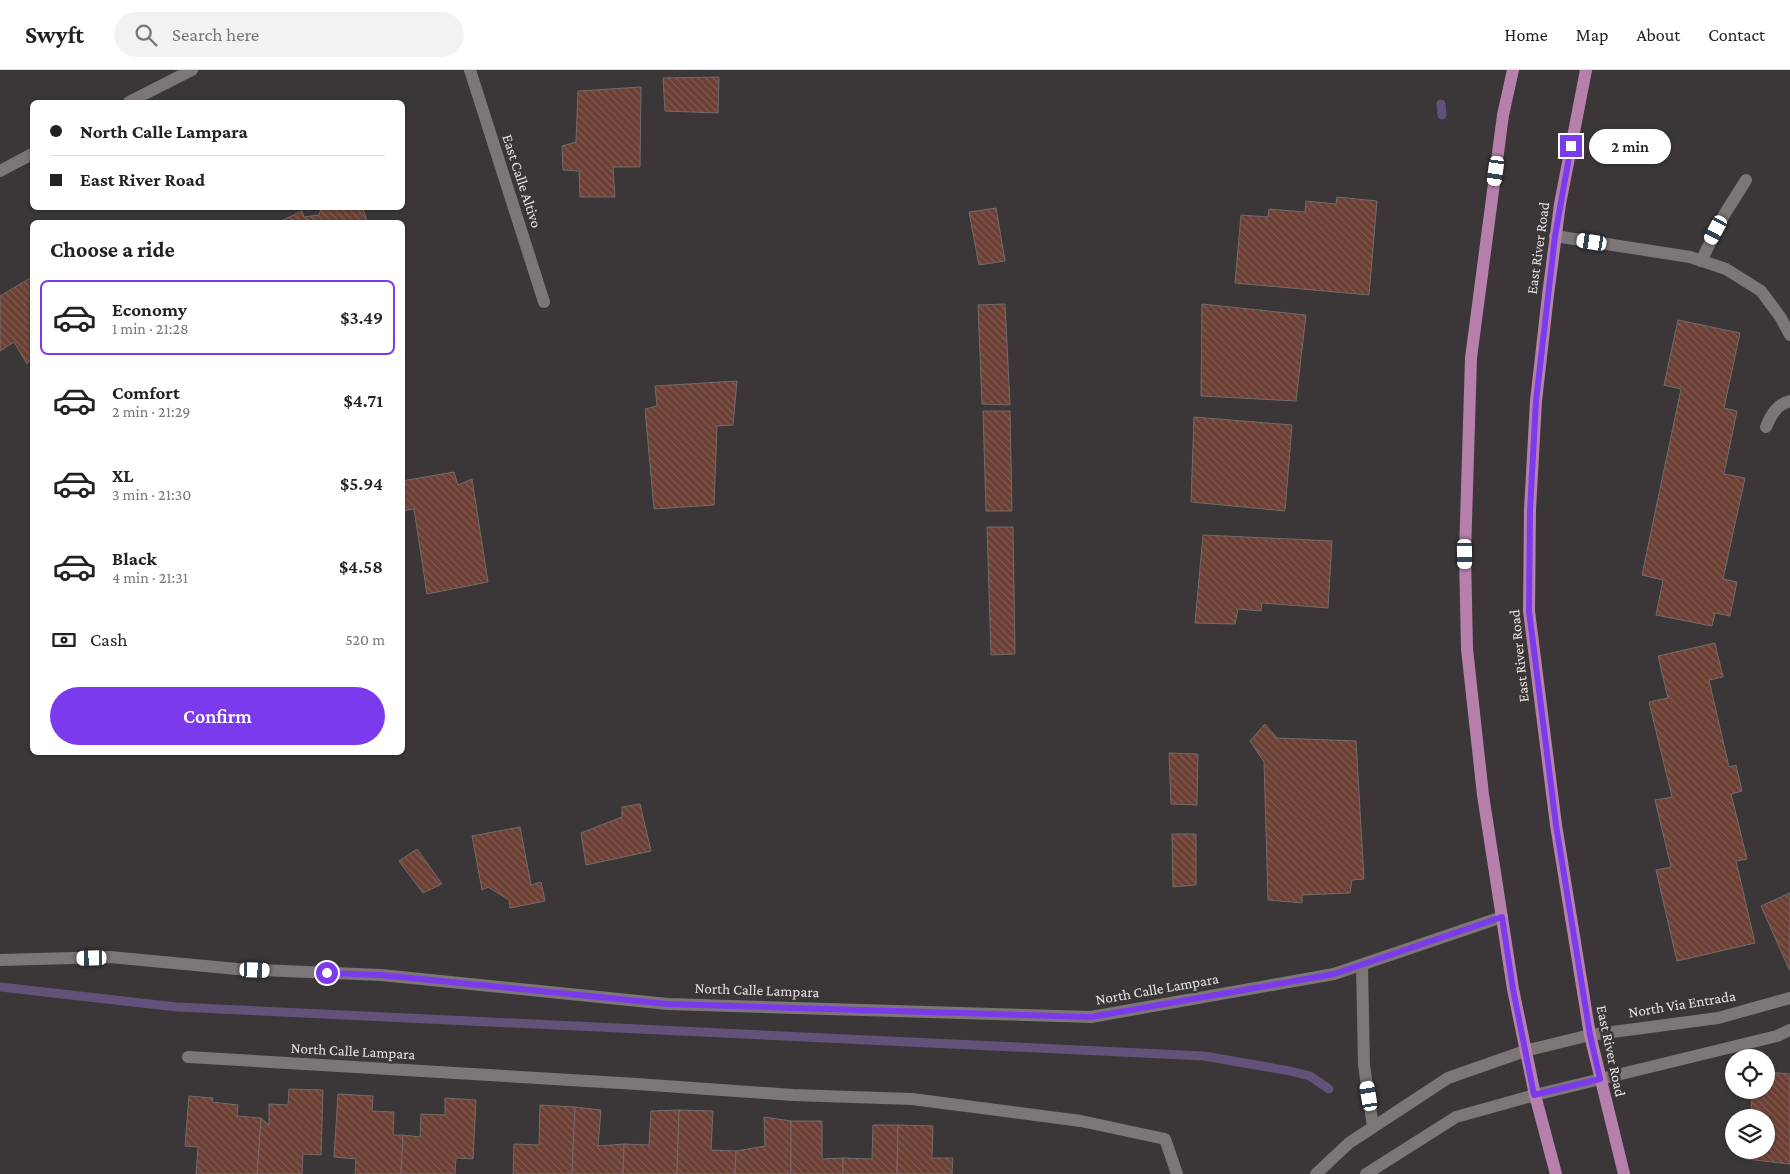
<!DOCTYPE html>
<html lang="en">
<head>
<meta charset="utf-8">
<style>
	body { margin:0; font-family:"Crimson Pro",serif; background:#f2f2f2; color:#222; height:100vh; display:flex; flex-direction:column; font-size:19px; white-space:nowrap }
	* { box-sizing:border-box; margin:0 }
	p { font-size:16px; color:#767676 }
	.icon { flex:none; width:28px; height:28px; fill:none; stroke:currentColor; stroke-width:2; stroke-linecap:round; stroke-linejoin:round }
	.map { position:relative; flex:1; overflow:hidden }
	.details { position:absolute; left:30px; top:150px; width:375px; height:535px; display:flex; flex-direction:column; background:#fff; border-radius:8px; box-shadow:0 1px 4px #0004 }
	.details>* { flex:none }
	.top-card { position:absolute; left:30px; top:30px; width:375px; height:110px; border-radius:8px; box-shadow:0 1px 4px #0004; display:grid; align-content:center; height:110px; padding:0 20px; background:#fff }
	.fabs { position:absolute; left:1725px; top:979px; display:grid; gap:10px }
	.fabs a { display:grid; place-items:center; width:50px; height:50px; border-radius:50%; background:#fff; box-shadow:0 1px 4px #0004; font-size:25px }
	.end { position:absolute; width:22px; height:22px; margin:-11px; border:6px solid #7c3aed; background:#fff; box-shadow:0 0 0 2px #fff }
	.from { border-radius:50% }
	.bubble { position:absolute; height:35px; border-radius:18px; background:#fff; box-shadow:0 1px 4px #0004; font-size:16px; font-weight:600; line-height:35px; text-align:center }
	.car { position:absolute; width:15px; height:30px; margin:-15px -8px; border-radius:6px; box-shadow:0 0 4px 1px #0007; background:linear-gradient(#fff 24%,#345 0 40%,#fff 0 76%,#345 0 86%,#fff 0) }
	.top-card b { display:flex; align-items:center; gap:18px; height:48px; font-size:19px }
	.top-card b+b { border-top:1px solid #e0e0e0 }
	.top-card i { width:12px; height:12px; background:#222 }
	ul { padding:0; list-style:none }
	li { display:flex; align-items:center; gap:15px; height:75px; margin:0 10px 8px; padding:0 10px; border:2px solid transparent; border-radius:8px }
	li div { flex:1 }
	li b { display:block; font-size:19px }
	li em { font-style:normal; font-weight:600 }
	li.current { border-color:#7c3aed }
	li>.icon { width:45px; height:45px; stroke-width:1.5 }
	h2 { padding:0 20px; font-size:22px; line-height:60px }
	.pay { display:flex; align-items:center; gap:12px; height:55px; padding:0 20px; font-size:19px }
	.pay p { margin-inline-start:auto }
	.button { display:flex; gap:10px; margin-top:auto; padding:10px 20px }
	.button a { flex:1; height:58px; border-radius:30px; background:#7c3aed; color:#fff; font-size:20px; font-weight:600; line-height:58px; text-align:center }
	header { display:flex; align-items:center; gap:30px; box-sizing:border-box; height:70px; padding:0 25px; background:#fff; border-bottom:1px solid #e0e0e0 }
	header strong { font-size:24px }
	nav { display:flex; gap:28px; margin-inline-start:auto; font-size:18px }
	.search { width:350px; height:45px; background:#f2f2f2; display:flex; align-items:center; gap:12px; box-sizing:border-box; padding:0 18px; border-radius:28px; color:#767676; font-size:19px }
	.map>svg:first-child { display:block }
</style>
</head>
<body>
<header>
<strong>Swyft</strong>
<div class="search"><svg class="icon" aria-label="search" viewBox="0 0 24 24"><circle cx="10" cy="10" r="6"/><path d="M15 15l6 6"/></svg>Search here</div>
<nav><a>Home</a><a>Map</a><a>About</a><a>Contact</a></nav>
</header>
<div class="map">
<svg width="1790" height="1104" viewBox="0 0 1790 1104">
	<defs>
		<pattern id="building-back-hatch" width="6" height="6" patternUnits="userSpaceOnUse" patternTransform="scale(1.25)"><rect width="6" height="6" fill="#6c4034"/><path d="M-1 5l2 2M0 0l6 6M5-1l2 2" fill="none" stroke="#815b51"/></pattern>
	</defs>
	<rect width="100%" height="100%" fill="#3b3637"/>
	<g fill="none" stroke-linecap="round" stroke-linejoin="round">
		<g stroke="#625279" stroke-width="9">
			<polyline points="1441,34 1442,45"/>
			<polyline points="0,917 177,937 1204,986 1290,1001 1310,1006 1329,1019"/>
		</g>
	</g>
	<g fill="url(#building-back-hatch)" stroke="#716c6a">
		<polygon points="719,7 718,43 665,41 663,8"/>
		<polygon points="641,17 640,97 613,97 615,127 580,127 579,101 563,100 562,76 576,72 578,21"/>
		<polygon points="1337,127 1377,131 1369,225 1235,213 1241,145 1268,147 1269,139 1305,142 1306,131 1336,134"/>
		<polygon points="321,138 363,138 367,152 279,152 302,141 304,147 319,145"/>
		<polygon points="996,138 1005,191 979,195 969,142"/>
		<polygon points="32,207 32,288 27,294 14,272 0,281 0,226"/>
		<polygon points="1005,234 1010,335 982,334 978,235"/>
		<polygon points="1202,234 1306,245 1296,331 1201,326"/>
		<polygon points="1678,250 1740,263 1724,338 1737,341 1724,404 1745,408 1723,509 1737,512 1730,546 1715,543 1712,556 1656,545 1663,510 1642,505 1681,319 1664,315"/>
		<polygon points="737,311 733,355 717,356 714,435 654,439 645,339 657,336 655,316"/>
		<polygon points="983,341 1010,341 1012,441 986,441"/>
		<polygon points="1194,347 1292,355 1285,441 1191,432"/>
		<polygon points="454,402 458,415 472,409 488,512 427,524 414,439 402,441 402,411"/>
		<polygon points="987,457 1013,457 1015,584 991,585"/>
		<polygon points="1203,465 1332,471 1328,538 1262,533 1261,541 1238,539 1235,554 1195,553"/>
		<polygon points="1715,573 1723,607 1709,610 1729,697 1736,695 1742,721 1731,724 1747,789 1736,791 1755,873 1677,891 1656,800 1671,797 1655,730 1672,727 1649,632 1668,628 1658,586"/>
		<polygon points="1265,654 1277,668 1356,671 1364,809 1352,810 1350,823 1302,825 1302,833 1268,830 1264,692 1250,671"/>
		<polygon points="1169,683 1198,684 1197,735 1171,734"/>
		<polygon points="640,734 651,781 586,795 581,763 622,747 622,737"/>
		<polygon points="520,757 531,815 541,812 545,831 510,838 509,830 488,817 482,820 472,766"/>
		<polygon points="1172,764 1196,764 1196,815 1173,817"/>
		<polygon points="417,779 442,814 423,823 399,791"/>
		<polygon points="1790,823 1790,899 1789,899 1761,836"/>
		<polygon points="1766,1002 1790,1004 1790,1094 1746,1089 1747,1080 1766,1080 1766,1048 1750,1048 1753,1020 1766,1020"/>
		<polygon points="289,1019 323,1020 321,1085 303,1084 302,1104 257,1104 261,1048 269,1055 269,1034 288,1035"/>
		<polygon points="338,1024 373,1026 372,1041 394,1042 393,1065 403,1065 401,1104 355,1104 356,1089 334,1087"/>
		<polygon points="189,1026 213,1028 212,1032 238,1035 237,1046 261,1048 257,1104 196,1104 198,1077 185,1076"/>
		<polygon points="445,1028 476,1030 473,1089 456,1088 455,1104 401,1104 403,1065 420,1067 421,1044 445,1045"/>
		<polygon points="540,1035 575,1037 572,1104 513,1104 514,1074 539,1075"/>
		<polygon points="575,1037 601,1040 598,1076 624,1074 623,1104 572,1104"/>
		<polygon points="679,1040 677,1104 623,1104 624,1074 649,1075 651,1041"/>
		<polygon points="679,1040 713,1041 711,1080 736,1081 735,1104 677,1104"/>
		<polygon points="764,1047 791,1051 791,1104 735,1104 736,1081 765,1076"/>
		<polygon points="791,1051 822,1051 822,1089 843,1088 843,1104 791,1104"/>
		<polygon points="873,1055 898,1055 897,1104 843,1104 843,1088 872,1089"/>
		<polygon points="898,1055 933,1056 932,1088 953,1088 952,1104 897,1104"/>
	</g>
	<g fill="none" stroke-linecap="round" stroke-linejoin="round">
		<g stroke="#7c7677" stroke-width="12">
			<polyline points="1555,166 1690,187 1726,199 1761,221 1781,248 1790,265"/>
			<polyline points="1701,191 1724,145 1746,110"/>
			<path d="M 1766,357 C 1771,345 1777,334 1790,331"/>
			<polyline points="1362,895 1364,995 1373,1057"/>
		</g>
		<g stroke="#7c7677" stroke-width="12">
			<polyline points="470,0 544,232"/>
			<polyline points="129,32 192,0"/>
			<polyline points="0,101 32,84"/>
			<polyline points="0,890 110,887 237,899 381,905 668,934 1091,947 1334,904 1502,847"/>
			<polyline points="188,987 637,1014 793,1025 912,1029 1081,1051 1165,1069 1177,1104"/>
			<polyline points="1316,1104 1349,1073 1448,1008 1525,981 1590,965 1718,948 1790,928"/>
			<polyline points="1366,1104 1456,1047 1535,1025 1777,966 1790,960"/>
		</g>
		<g stroke="#b780ac" stroke-width="12">
			<polyline points="1513,0 1503,45 1471,288 1465,484 1467,579 1483,725 1513,919 1535,1025 1556,1104"/>
			<polyline points="1586,0 1560,134 1548,225 1536,331 1530,440 1529,541 1556,755 1590,965 1624,1104"/>
		</g>
	</g>
	<g fill="none" stroke-linecap="round" stroke-linejoin="round">
		<polyline stroke="#7c3aed" stroke-width="6" points="327,903 381,905 668,934 1091,947 1334,904 1502,847 1513,919 1534,1025 1600,1009 1590,965 1556,755 1529,541 1530,440 1536,331 1555,166 1571,76"/>
	</g>
	<g text-anchor="middle" stroke-width="5" stroke-linejoin="round" paint-order="stroke">
		<g font-size="15" fill="#e6e3e4" stroke="#3b3637">
			<text transform="translate(522 111) rotate(72)" y="5">East Calle Altivo</text>
			<text transform="translate(1538 178) rotate(-82)" y="5">East River Road</text>
			<text transform="translate(1519 586) rotate(-96)" y="5">East River Road</text>
			<text transform="translate(1157 919) rotate(-10)" y="5">North Calle Lampara</text>
			<text transform="translate(757 920) rotate(2)" y="5">North Calle Lampara</text>
			<text transform="translate(1682 934) rotate(-9)" y="5">North Via Entrada</text>
			<text transform="translate(353 981) rotate(3)" y="5">North Calle Lampara</text>
			<text transform="translate(1611 981) rotate(78)" y="5">East River Road</text>
		</g>
	</g>
</svg>
<div class="fabs">
<a><svg class="icon" aria-label="locate" viewBox="0 0 24 24"><circle cx="12" cy="12" r="6"/><path d="M12 2v4M12 18v4M2 12h4M18 12h4"/></svg></a>
<a><svg class="icon" aria-label="layers" viewBox="0 0 24 24"><path d="M12 4l9 5-9 5-9-5zM3 14l9 5 9-5"/></svg></a>
</div>
<i class="end from" style="left:327px;top:903px"></i>
<i class="end" style="left:1571px;top:76px"></i>
<div class="bubble" style="left:1589px;top:59px;width:82px">2 min</div>
<i class="car" style="left:1496px;top:101px;rotate:188deg"></i>
<i class="car" style="left:1716px;top:160px;rotate:208deg"></i>
<i class="car" style="left:1592px;top:172px;rotate:279deg"></i>
<i class="car" style="left:1465px;top:484px;rotate:179deg"></i>
<i class="car" style="left:92px;top:888px;rotate:269deg"></i>
<i class="car" style="left:255px;top:900px;rotate:92deg"></i>
<i class="car" style="left:1369px;top:1026px;rotate:351deg"></i>
<div class="top-card">
<b><i class="from"></i>North Calle Lampara</b>
<b><i></i>East River Road</b>
</div>
<section class="details">
<h2>Choose a ride</h2>
<ul>
<li class="current"><svg class="icon" aria-label="car" viewBox="0 0 24 24"><path d="M5 17H2v-5l4-1 3-4h7l3 4 3 1v5h-3M9 17h6M6 11h13"/><circle cx="7" cy="17" r="2"/><circle cx="17" cy="17" r="2"/></svg><div><b>Economy</b><p>1 min · 21:28</p></div><em>$3.49</em></li>
<li><svg class="icon" aria-label="car" viewBox="0 0 24 24"><path d="M5 17H2v-5l4-1 3-4h7l3 4 3 1v5h-3M9 17h6M6 11h13"/><circle cx="7" cy="17" r="2"/><circle cx="17" cy="17" r="2"/></svg><div><b>Comfort</b><p>2 min · 21:29</p></div><em>$4.71</em></li>
<li><svg class="icon" aria-label="car" viewBox="0 0 24 24"><path d="M5 17H2v-5l4-1 3-4h7l3 4 3 1v5h-3M9 17h6M6 11h13"/><circle cx="7" cy="17" r="2"/><circle cx="17" cy="17" r="2"/></svg><div><b>XL</b><p>3 min · 21:30</p></div><em>$5.94</em></li>
<li><svg class="icon" aria-label="car" viewBox="0 0 24 24"><path d="M5 17H2v-5l4-1 3-4h7l3 4 3 1v5h-3M9 17h6M6 11h13"/><circle cx="7" cy="17" r="2"/><circle cx="17" cy="17" r="2"/></svg><div><b>Black</b><p>4 min · 21:31</p></div><em>$4.58</em></li>
</ul>
<div class="pay"><svg class="icon" aria-label="cash" viewBox="0 0 24 24"><path d="M3 7h18v10H3z"/><circle cx="12" cy="12" r="2"/></svg>Cash<p>520 m</p></div>
<div class="button"><a>Confirm</a></div>
</section>
</div>
</body>
</html>
